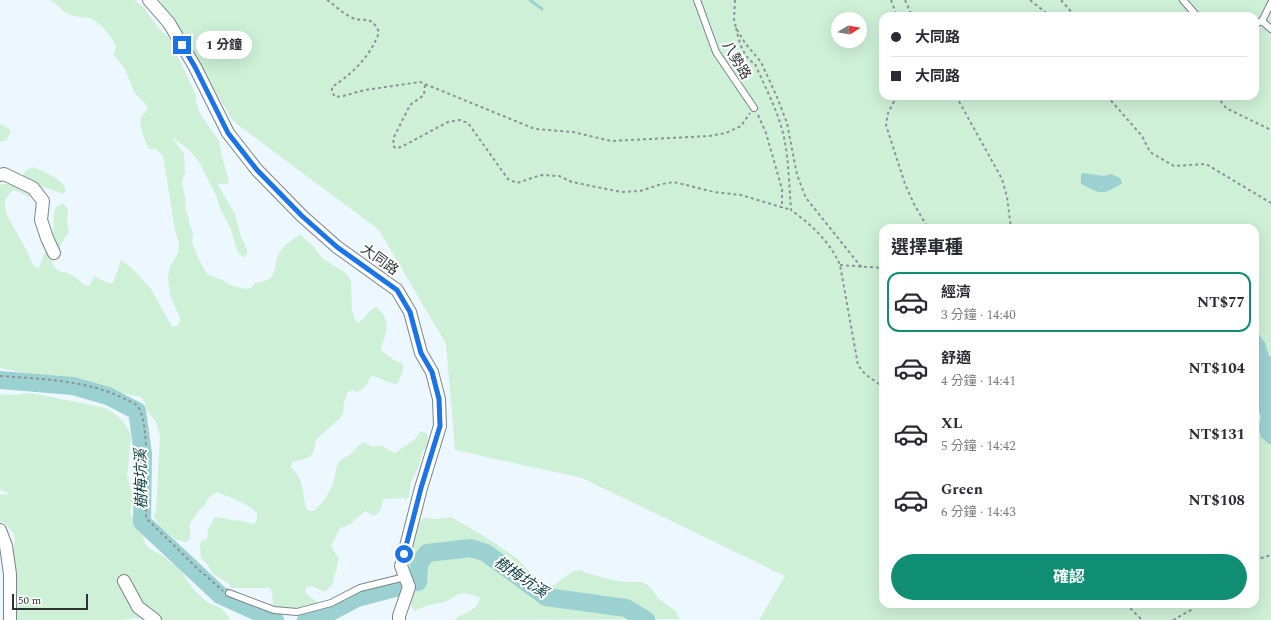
<!DOCTYPE html>
<html lang="zh-TW">
<head>
<meta charset="utf-8">
<style>
	body { margin:0; font-family:Spectral,"Noto Sans TC",serif; background:#f7f7f7; color:#2b2b33; height:100vh; display:flex; flex-direction:column; font-size:15px; white-space:nowrap }
	* { box-sizing:border-box; margin:0 }
	p { font-size:13px; color:#7c7c81 }
	.icon { flex:none; width:22px; height:22px; fill:none; stroke:currentColor; stroke-width:2; stroke-linecap:round; stroke-linejoin:round }
	.map { position:relative; flex:1; overflow:hidden }
	.details { position:absolute; left:879px; top:224px; width:380px; height:384px; display:flex; flex-direction:column; background:#fff; border-radius:12px; box-shadow:0 4px 16px #0002 }
	.details>* { flex:none }
	.top-card { position:absolute; left:879px; top:12px; width:380px; height:88px; border-radius:12px; box-shadow:0 4px 16px #0002; display:grid; align-content:center; height:88px; padding:0 12px; background:#fff }
	.needle { width:26px; rotate:79deg }
	.tools { position:absolute; left:831px; top:12px; display:grid; gap:8px }
	.tools a { display:grid; place-items:center; width:36px; height:36px; border-radius:50%; background:#fff; box-shadow:0 4px 16px #0002; font-size:20px }
	.scale { position:absolute; left:12px; bottom:10px; width:76px; box-sizing:border-box; padding-left:4px; border:2px solid #2f3235; border-top:0; font-size:11px; line-height:14px; white-space:nowrap; color:#2f3235; -webkit-text-stroke:3px #fff; paint-order:stroke }
	.end { position:absolute; width:18px; height:18px; margin:-9px; border:5px solid #1a73e8; background:#fff; box-shadow:0 0 0 2px #fff }
	.from { border-radius:50% }
	.bubble { position:absolute; height:28px; border-radius:14px; background:#fff; box-shadow:0 4px 16px #0002; font-size:13px; font-weight:700; line-height:28px; text-align:center }
	.top-card b { display:flex; align-items:center; gap:14px; height:38px; font-size:15px }
	.top-card b+b { border-top:1px solid #e1e1e2 }
	.top-card i { width:10px; height:10px; background:#2b2b33 }
	ul { padding:0; list-style:none }
	li { display:flex; align-items:center; gap:12px; height:60px; margin:0 8px 6px; padding:0 4px; border:2px solid transparent; border-radius:12px }
	li div { flex:1 }
	li b { display:block; font-size:15px }
	li em { font-style:normal; font-weight:700 }
	li.active { border-color:#0f8e74 }
	li>.icon { width:36px; height:36px; stroke-width:1.5 }
	h2 { padding:0 12px; font-size:18px; line-height:48px }
	.action { display:flex; gap:8px; margin-top:auto; padding:8px 12px }
	.action a { flex:1; height:46px; border-radius:24px; background:#0f8e74; color:#fff; font-size:16px; font-weight:700; line-height:46px; text-align:center }
	.map>svg:first-child { display:block }
</style>
</head>
<body>
<div class="map">
<svg width="1271" height="620" viewBox="0 0 1271 620">
	<rect width="100%" height="100%" fill="#edf7ff"/>
	<g fill="#cef0d7" fill-rule="evenodd">
		<path d="M 50,0 L 134,0 L 144,8 L 157,26 L 169,38 L 196,95 L 196,100 L 199,112 L 219,141 L 222,157 L 229,180 L 227,185 L 217,183 L 235,214 L 241,236 L 247,249 L 247,254 L 243,258 L 237,250 L 231,229 L 220,208 L 215,193 L 199,162 L 190,151 L 172,137 L 184,154 L 185,172 L 182,182 L 186,203 L 185,208 L 189,218 L 189,223 L 193,232 L 192,242 L 200,262 L 208,275 L 223,280 L 232,286 L 246,289 L 251,288 L 254,284 C 258,282 265,282 269,279 C 277,273 274,264 278,256 C 282,246 291,240 300,235 L 312,245 L 322,258 L 344,272 L 348,276 L 351,281 L 352,310 L 354,317 L 357,323 C 365,320 368,310 376,307 C 394,323 385,331 381,350 L 394,360 L 403,364 C 404,371 401,378 397,384 C 388,384 381,377 371,376 C 367,384 366,388 357,392 L 353,390 L 348,392 L 344,403 L 343,413 L 341,417 L 316,440 C 313,460 311,457 292,462 L 291,468 C 306,479 301,497 308,511 L 313,511 C 322,504 331,492 334,480 C 336,473 335,468 339,462 C 342,457 348,457 352,453 C 356,449 358,445 363,442 L 372,447 L 382,446 L 395,453 L 414,440 L 421,431 L 427,434 L 428,439 L 427,445 L 422,454 L 418,468 L 411,482 L 409,496 L 405,501 L 404,497 C 397,500 390,497 383,500 C 381,508 382,513 373,516 L 369,513 L 365,511 L 349,525 L 340,528 L 331,546 L 339,559 L 337,564 L 337,569 L 335,573 L 333,584 L 325,592 L 311,586 L 306,587 L 305,593 L 321,605 L 297,613 L 283,607 L 278,608 L 273,606 C 273,600 273,593 270,588 L 231,588 L 229,584 L 212,573 L 208,565 L 201,558 L 200,544 L 202,540 L 207,539 L 208,529 L 215,517 L 228,519 L 233,521 L 239,520 L 254,524 L 257,520 C 257,518 257,515 257,514 C 253,505 226,496 217,492 L 209,497 L 204,506 L 200,509 L 191,522 L 189,527 C 191,533 191,537 187,542 C 176,543 156,526 154,515 L 156,511 L 160,437 L 156,422 L 147,410 L 144,401 L 141,397 L 0,368 L 0,185 C 6,183 14,185 19,181 C 26,175 21,171 33,167 C 43,171 63,179 66,190 L 63,194 L 44,187 L 40,189 L 34,196 L 29,197 L 15,190 L 11,192 L 5,200 L 5,208 L 9,219 L 26,249 L 33,265 L 38,268 L 40,265 C 44,254 51,242 53,231 C 55,221 51,214 57,206 L 63,204 C 71,210 67,214 67,222 C 68,229 71,232 65,237 L 52,264 L 56,269 L 61,272 C 70,271 79,280 85,286 L 90,285 L 94,276 L 108,283 L 113,283 L 121,260 L 133,269 L 151,289 L 172,327 L 177,326 L 180,322 L 180,318 L 170,295 L 168,278 L 170,266 L 178,254 L 179,245 L 175,230 L 163,156 L 156,149 L 149,149 C 146,143 138,124 141,118 C 143,114 147,112 148,107 L 134,92 L 125,69 L 113,54 L 116,48 C 114,38 99,21 89,18 C 82,17 74,17 68,14 C 61,10 57,4 50,0 Z"/>
		<path d="M 160,0 L 1271,0 L 1271,620 L 759,620 L 785,576 L 582,478 L 455,450 L 446,344 L 379,230 L 233,121 ZM 883,16 L 1255,16 L 1255,96 L 883,96 ZM 838,19 L 860,19 L 860,41 L 838,41 ZM 883,228 L 1255,228 L 1255,604 L 883,604 Z"/>
		<polygon points="0,124 11,130 7,140 2,141 0,143"/>
		<polygon points="30,393 102,407 111,411 122,420 130,433 131,438 127,476 133,497 133,503 131,507 130,513 141,531 145,543 148,547 161,555 181,570 192,588 207,602 221,608 225,612 230,620 160,620 134,618 123,620 17,620 17,578 13,554 15,539 13,533 8,526 0,520 0,495 9,494 0,489 0,394 13,395"/>
		<path d="M 451,517 L 484,536 L 518,559 L 540,584 L 547,586 L 554,585 L 573,571 L 580,570 L 586,573 L 613,580 L 627,582 L 643,582 L 650,587 L 659,599 L 676,611 L 679,619 L 454,620 C 464,611 476,613 480,598 C 475,596 469,593 464,593 C 458,593 454,597 449,600 C 438,605 426,604 415,611 L 411,606 L 408,573 L 413,534 L 417,527 L 423,518 L 438,519 Z"/>
	</g>
	<g fill="#9cd1d2">
		<path d="M 1083,173 L 1104,176 L 1111,174 L 1120,178 L 1122,182 L 1121,184 C 1101,196 1101,194 1081,184 L 1081,175 Z"/>
		<polygon points="1259,334 1265,343 1269,356 1271,357 1271,444 1269,444 1261,437 1259,427 1261,416 1255,403 1255,335"/>
	</g>
	<g fill="none" stroke-linecap="round" stroke-linejoin="round">
		<polyline stroke="#9cd1d2" stroke-width="3" points="530,0 542,9"/>
		<g stroke="#9cd1d2" stroke-width="18">
			<polyline points="0,380 73,386 108,396 137,411 143,454 142,522 220,595 275,620"/>
			<polyline points="417,582 418,582 419,564 427,553 471,548 486,553 546,597 626,608 646,620"/>
			<polyline points="306,620 321,617 357,598 399,587"/>
		</g>
		<defs>
			<g id="service">
				<polyline points="697,0 716,52 754,108"/>
				<polyline points="1183,0 1197,16"/>
				<polyline points="1262,21 1271,3"/>
				<polyline points="1255,24 1262,21 1271,29"/>
				<polyline points="229,593 274,610 297,612 331,603 360,588 405,577"/>
			</g>
			<g id="minor">
				<polyline points="149,0 169,23 195,67 228,133 257,170 302,216 337,247 397,290 410,312 421,353 432,372 439,399 440,426 421,488 401,566 409,587 399,616 399,620"/>
				<polyline points="0,175 4,174 33,188 43,201 41,220 47,238 54,253"/>
				<polyline points="0,530 6,546 10,574 10,620"/>
				<polyline points="124,581 138,607 155,620"/>
			</g>
		</defs>
		<use href="#service" stroke="#7a838a" stroke-width="8"/>
		<use href="#minor" stroke="#7a838a" stroke-width="14"/>
		<g stroke="#8c9398" stroke-width="2" stroke-dasharray="3 3" stroke-linecap="butt">
			<path d="M 327,0 C 335,5 342,13 351,17 C 364,24 370,13 379,32 C 371,56 352,74 332,87 L 332,92 L 335,97 L 343,96 L 365,90 L 420,82 L 535,129 L 573,132 L 611,141 L 709,136 L 726,133 L 741,126 L 750,113"/>
			<polyline points="735,0 734,19 736,28 745,43 761,62 777,97 787,123 797,175 806,198 862,268"/>
			<polyline points="891,0 897,16"/>
			<polyline points="905,0 912,16"/>
			<polyline points="1030,0 1050,16"/>
			<polyline points="1061,0 1075,16"/>
			<path d="M 736,28 C 739,41 743,57 755,64 C 765,87 777,109 783,133 C 789,158 789,185 791,210 C 812,225 830,242 840,265 L 858,365 L 865,374 L 883,387"/>
			<polyline points="425,85 424,95 410,105 394,137 393,145 395,148 401,147 448,122 460,120 468,123 508,179 517,183 541,175 559,176 572,182 621,192 640,191 662,184 674,182 714,192 741,195 791,210"/>
			<polyline points="897,96 888,113 886,125 905,184 914,204 928,228"/>
			<polyline points="956,96 1002,179 1007,197 1011,228"/>
			<polyline points="1107,96 1142,136 1150,152 1174,166 1206,164 1271,203"/>
			<polyline points="1217,96 1226,108 1271,130"/>
			<polyline points="758,115 766,133 782,189 782,208"/>
			<polyline points="840,265 883,268"/>
			<path d="M 0,376 C 42,379 87,380 125,399 C 129,401 136,403 138,407 C 150,421 146,498 146,518 L 197,568 L 223,591"/>
			<polyline points="1255,560 1271,555"/>
			<polyline points="1126,604 1142,620"/>
			<polyline points="1173,620 1191,610 1195,604"/>
		</g>
		<use href="#service" stroke="#fff" stroke-width="6"/>
		<use href="#minor" stroke="#fff" stroke-width="12"/>
	</g>
	<g fill="none" stroke-linecap="round" stroke-linejoin="round">
		<polyline stroke="#1a73e8" stroke-width="5" points="182,45 195,67 228,133 257,170 302,216 337,247 397,290 410,312 421,353 432,372 439,399 440,426 421,488 404,554"/>
	</g>
	<g text-anchor="middle" stroke-width="4" stroke-linejoin="round" paint-order="stroke">
		<g font-size="14" fill="#2f3235" stroke="#fff">
			<text transform="translate(737 60) rotate(59)" y="5">八勢路</text>
			<text transform="translate(380 259) rotate(36)" y="5">大同路</text>
		</g>
		<g font-size="15" font-style="italic" fill="#023738" stroke="#fff">
			<text transform="translate(141 479) rotate(-91)" y="5">樹梅坑溪</text>
			<text transform="translate(521 577) rotate(34)" y="5">樹梅坑溪</text>
		</g>
	</g>
</svg>
<div class="tools">
<a><svg class="needle" viewBox="-14 -14 28 28"><path d="M0-13l5 13h-10z" fill="#e53935"/><path d="M0 13l5-13h-10z" fill="#7c7c81"/></svg></a>
</div>
<div class="scale">50 m</div>
<i class="end from" style="left:404px;top:554px"></i>
<i class="end" style="left:182px;top:45px"></i>
<div class="bubble" style="left:196px;top:31px;width:56px">1 分鐘</div>
<div class="top-card">
<b><i class="from"></i>大同路</b>
<b><i></i>大同路</b>
</div>
<section class="details">
<h2>選擇車種</h2>
<ul>
<li class="active"><svg class="icon" aria-label="car" viewBox="0 0 24 24"><path d="M5 17H2v-5l4-1 3-4h7l3 4 3 1v5h-3M9 17h6M6 11h13"/><circle cx="7" cy="17" r="2"/><circle cx="17" cy="17" r="2"/></svg><div><b>經濟</b><p>3 分鐘 · 14:40</p></div><em>NT$77</em></li>
<li><svg class="icon" aria-label="car" viewBox="0 0 24 24"><path d="M5 17H2v-5l4-1 3-4h7l3 4 3 1v5h-3M9 17h6M6 11h13"/><circle cx="7" cy="17" r="2"/><circle cx="17" cy="17" r="2"/></svg><div><b>舒適</b><p>4 分鐘 · 14:41</p></div><em>NT$104</em></li>
<li><svg class="icon" aria-label="car" viewBox="0 0 24 24"><path d="M5 17H2v-5l4-1 3-4h7l3 4 3 1v5h-3M9 17h6M6 11h13"/><circle cx="7" cy="17" r="2"/><circle cx="17" cy="17" r="2"/></svg><div><b>XL</b><p>5 分鐘 · 14:42</p></div><em>NT$131</em></li>
<li><svg class="icon" aria-label="car" viewBox="0 0 24 24"><path d="M5 17H2v-5l4-1 3-4h7l3 4 3 1v5h-3M9 17h6M6 11h13"/><circle cx="7" cy="17" r="2"/><circle cx="17" cy="17" r="2"/></svg><div><b>Green</b><p>6 分鐘 · 14:43</p></div><em>NT$108</em></li>
</ul>
<div class="action"><a>確認</a></div>
</section>
</div>
</body>
</html>
